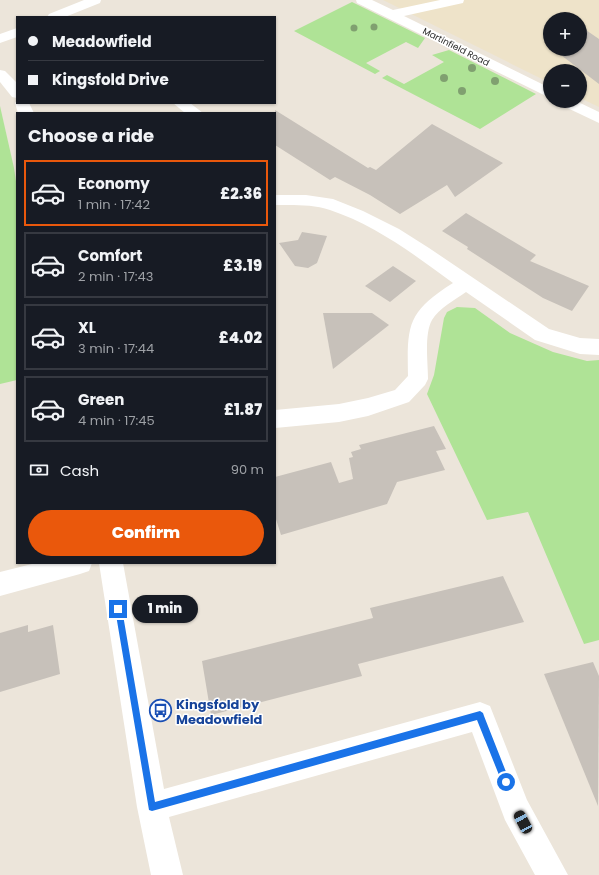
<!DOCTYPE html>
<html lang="en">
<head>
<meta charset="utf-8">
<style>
	body { margin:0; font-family:Poppins,sans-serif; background:#242831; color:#f1f3f6; height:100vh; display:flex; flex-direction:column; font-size:15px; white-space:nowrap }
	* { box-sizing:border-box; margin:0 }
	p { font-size:13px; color:#9ea1a6 }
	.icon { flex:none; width:22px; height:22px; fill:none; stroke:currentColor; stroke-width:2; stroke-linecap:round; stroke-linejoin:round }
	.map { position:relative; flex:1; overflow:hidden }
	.sheet { position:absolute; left:16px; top:112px; width:260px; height:452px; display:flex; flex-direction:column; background:#171b24; border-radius:0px; box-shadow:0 1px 3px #0004 }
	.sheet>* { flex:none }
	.banner { position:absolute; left:16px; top:16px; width:260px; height:88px; border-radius:0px; box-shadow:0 1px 3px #0004; display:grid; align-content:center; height:88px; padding:0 12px; background:#171b24 }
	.tools { position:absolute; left:543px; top:12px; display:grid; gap:8px }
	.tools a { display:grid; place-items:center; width:44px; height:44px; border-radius:50%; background:#171b24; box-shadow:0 1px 3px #0004; font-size:20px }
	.end { position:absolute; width:18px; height:18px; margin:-9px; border:5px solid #1a73e8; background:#fff; box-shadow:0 0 0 2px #fff }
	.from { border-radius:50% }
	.bubble { position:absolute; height:28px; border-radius:14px; background:#171b24; box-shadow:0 1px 3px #0004; font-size:13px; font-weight:800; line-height:28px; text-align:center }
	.car { position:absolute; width:12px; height:24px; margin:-12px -6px; border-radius:5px; box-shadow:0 0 3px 1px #0007; background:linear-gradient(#222 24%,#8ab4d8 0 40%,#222 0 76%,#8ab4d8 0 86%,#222 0) }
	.banner b { display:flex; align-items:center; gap:14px; height:38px; font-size:15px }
	.banner b+b { border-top:1px solid #363941 }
	.banner i { width:10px; height:10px; background:#f1f3f6 }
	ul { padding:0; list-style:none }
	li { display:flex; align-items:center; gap:12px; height:66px; margin:0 8px 6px; padding:0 4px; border:2px solid #363941; border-radius:0px }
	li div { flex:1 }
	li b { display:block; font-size:15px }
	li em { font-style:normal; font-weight:800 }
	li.current { border-color:#ea580c }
	li>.icon { width:36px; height:36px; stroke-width:1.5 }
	h2 { padding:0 12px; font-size:18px; line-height:48px }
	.pay { display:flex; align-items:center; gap:10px; height:44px; padding:0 12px; font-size:15px }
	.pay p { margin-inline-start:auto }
	.primary-button { display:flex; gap:8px; margin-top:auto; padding:8px 12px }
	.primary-button a { flex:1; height:46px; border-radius:24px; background:#ea580c; color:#fff; font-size:16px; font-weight:800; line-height:46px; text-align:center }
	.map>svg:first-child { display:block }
</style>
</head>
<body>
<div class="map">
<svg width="599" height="875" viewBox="0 0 599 875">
	<rect width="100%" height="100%" fill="#ece5da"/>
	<path fill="#eee3c9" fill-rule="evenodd" d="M 383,0 L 599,0 L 599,107 L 580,98 L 580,71 L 550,71 L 550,83 ZM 550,19 L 580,19 L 580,49 L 550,49 Z"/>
	<g fill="#afe396">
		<polygon points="352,2 425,38 418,48 406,42 366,63 380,71 375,74 294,31"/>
		<polygon points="449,50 536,94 480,129 382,78 387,75 404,84 444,62 432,55"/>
		<polygon points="0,106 14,168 17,188 17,380 0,384"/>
		<polygon points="457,307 475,308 510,333 553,352 587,361 599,360 599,640 584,644 528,512 487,520 427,394 434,375 444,318 447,312"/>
	</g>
	<g fill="#c7c1ba">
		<polygon points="580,26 599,39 599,84 553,49 580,49"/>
		<polygon points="275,110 368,168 370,167 376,170 432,124 503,163 455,197 447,185 400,214 370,195 335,177 330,180 275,145"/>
		<polygon points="466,213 536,255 530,261 589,286 572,311 543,298 467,249 468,247 442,231"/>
		<polygon points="302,232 327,236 317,263 308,268 295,266 279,243 298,240"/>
		<polygon points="393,266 416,281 390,302 365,286"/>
		<polygon points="323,313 372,313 389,325 333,369"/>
		<polygon points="434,426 446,449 436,451 445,470 397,482 387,504 281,535 275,516 275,477 331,462 339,483 353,479 349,458 353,457 351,452 361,449 359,445"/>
		<polygon points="503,576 524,622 358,664 362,676 211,715 202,661 373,618 370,608"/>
		<polygon points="28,625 28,632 53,625 60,674 0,692 0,633"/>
		<polygon points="593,662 599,676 598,806 544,674"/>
	</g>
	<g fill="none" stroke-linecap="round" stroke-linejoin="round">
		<g fill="#fff" fill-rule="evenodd">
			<polygon points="84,0 101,0 100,3 65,17 47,17 49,14"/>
			<polygon points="356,0 372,0 393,10 440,0 464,0 463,3 404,16 550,88 550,98 357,3"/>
			<polygon points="17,28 17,37 0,43 0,34"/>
			<polygon points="0,70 5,71 17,83 17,98 12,97 0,82"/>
			<polygon points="17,100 17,103 29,103 34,113 18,113 15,103"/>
			<polygon points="557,101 576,101 599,112 599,123 559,104"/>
			<polygon points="173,103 190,103 203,113 185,113"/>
			<path d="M 275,195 L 306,195 L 333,199 L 363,211 L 399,229 L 429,248 L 549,329 L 580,338 L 599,339 L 599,355 L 580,354 L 535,340 L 466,292 C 455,300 439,308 432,320 C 424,334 428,363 428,379 L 425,385 L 409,402 L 368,416 L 339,422 L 275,428 L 275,410 L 339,404 L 368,398 L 395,390 L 408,376 C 407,325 407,312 453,283 C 415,255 375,225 330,210 C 312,204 293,205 275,205 Z"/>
			<polygon points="36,563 92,563 89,571 80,574 0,596 0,572"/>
			<polygon points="99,563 123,563 164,789 480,702 490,706 527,800 568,875 535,875 505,820 472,732 169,817 183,875 151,875 137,807"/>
		</g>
	</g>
	<g fill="#80a070">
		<circle cx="374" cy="27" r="3.5"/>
		<circle cx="354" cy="28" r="3.5"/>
		<circle cx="472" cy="68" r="4"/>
		<circle cx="444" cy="78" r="4"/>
		<circle cx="495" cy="81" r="4"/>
		<circle cx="462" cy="91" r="4"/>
	</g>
	<polygon fill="#1a73e8" points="118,605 122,609 155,802 480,711 483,713 484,716 510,782 509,785 506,786 503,785 477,720 152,811 149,810 115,609"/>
	<defs>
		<symbol id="bus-ring" viewBox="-11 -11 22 22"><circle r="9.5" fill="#fff" stroke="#1a4fb4" stroke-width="1.5"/><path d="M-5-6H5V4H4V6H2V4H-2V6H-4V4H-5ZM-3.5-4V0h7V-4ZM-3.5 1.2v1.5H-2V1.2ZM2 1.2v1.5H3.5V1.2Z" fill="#1a4fb4"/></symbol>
	</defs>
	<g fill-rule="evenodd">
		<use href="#bus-ring" x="148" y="698" width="25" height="25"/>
	</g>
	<g text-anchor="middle" stroke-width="3" stroke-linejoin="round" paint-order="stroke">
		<g font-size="9" fill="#292929" stroke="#fff">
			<text transform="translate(456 47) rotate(27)" y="3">Martinfield Road</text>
		</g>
		<g font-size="13" font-weight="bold" fill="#164399" stroke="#fff" text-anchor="start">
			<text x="176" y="709">Kingsfold by<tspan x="176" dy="15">Meadowfield</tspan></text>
		</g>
	</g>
</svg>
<div class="tools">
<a>+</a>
<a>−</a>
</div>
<i class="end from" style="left:506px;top:782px"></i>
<i class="end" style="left:118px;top:609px"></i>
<div class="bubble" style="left:132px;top:595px;width:66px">1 min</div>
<i class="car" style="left:523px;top:822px;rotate:332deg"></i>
<div class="banner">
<b><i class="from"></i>Meadowfield</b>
<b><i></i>Kingsfold Drive</b>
</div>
<section class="sheet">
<h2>Choose a ride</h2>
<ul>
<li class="current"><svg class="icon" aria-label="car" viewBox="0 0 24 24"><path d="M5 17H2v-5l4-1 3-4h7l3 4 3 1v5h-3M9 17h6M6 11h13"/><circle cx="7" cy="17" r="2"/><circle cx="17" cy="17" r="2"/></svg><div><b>Economy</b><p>1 min · 17:42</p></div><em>£2.36</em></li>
<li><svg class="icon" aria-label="car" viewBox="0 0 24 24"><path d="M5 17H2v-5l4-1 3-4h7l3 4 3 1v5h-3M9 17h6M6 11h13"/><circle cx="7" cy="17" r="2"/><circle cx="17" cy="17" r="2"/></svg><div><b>Comfort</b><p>2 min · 17:43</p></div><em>£3.19</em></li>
<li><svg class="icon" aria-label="car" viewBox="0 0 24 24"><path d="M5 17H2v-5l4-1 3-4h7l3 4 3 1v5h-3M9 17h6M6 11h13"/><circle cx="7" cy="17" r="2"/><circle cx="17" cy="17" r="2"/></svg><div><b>XL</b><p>3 min · 17:44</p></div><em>£4.02</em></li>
<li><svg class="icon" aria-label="car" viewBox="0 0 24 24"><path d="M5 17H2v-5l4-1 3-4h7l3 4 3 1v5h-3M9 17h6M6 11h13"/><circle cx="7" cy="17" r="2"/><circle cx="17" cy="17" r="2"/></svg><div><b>Green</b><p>4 min · 17:45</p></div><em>£1.87</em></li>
</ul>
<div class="pay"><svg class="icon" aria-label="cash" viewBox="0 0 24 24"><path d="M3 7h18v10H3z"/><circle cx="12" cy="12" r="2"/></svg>Cash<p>90 m</p></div>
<div class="primary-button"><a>Confirm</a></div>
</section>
</div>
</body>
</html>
